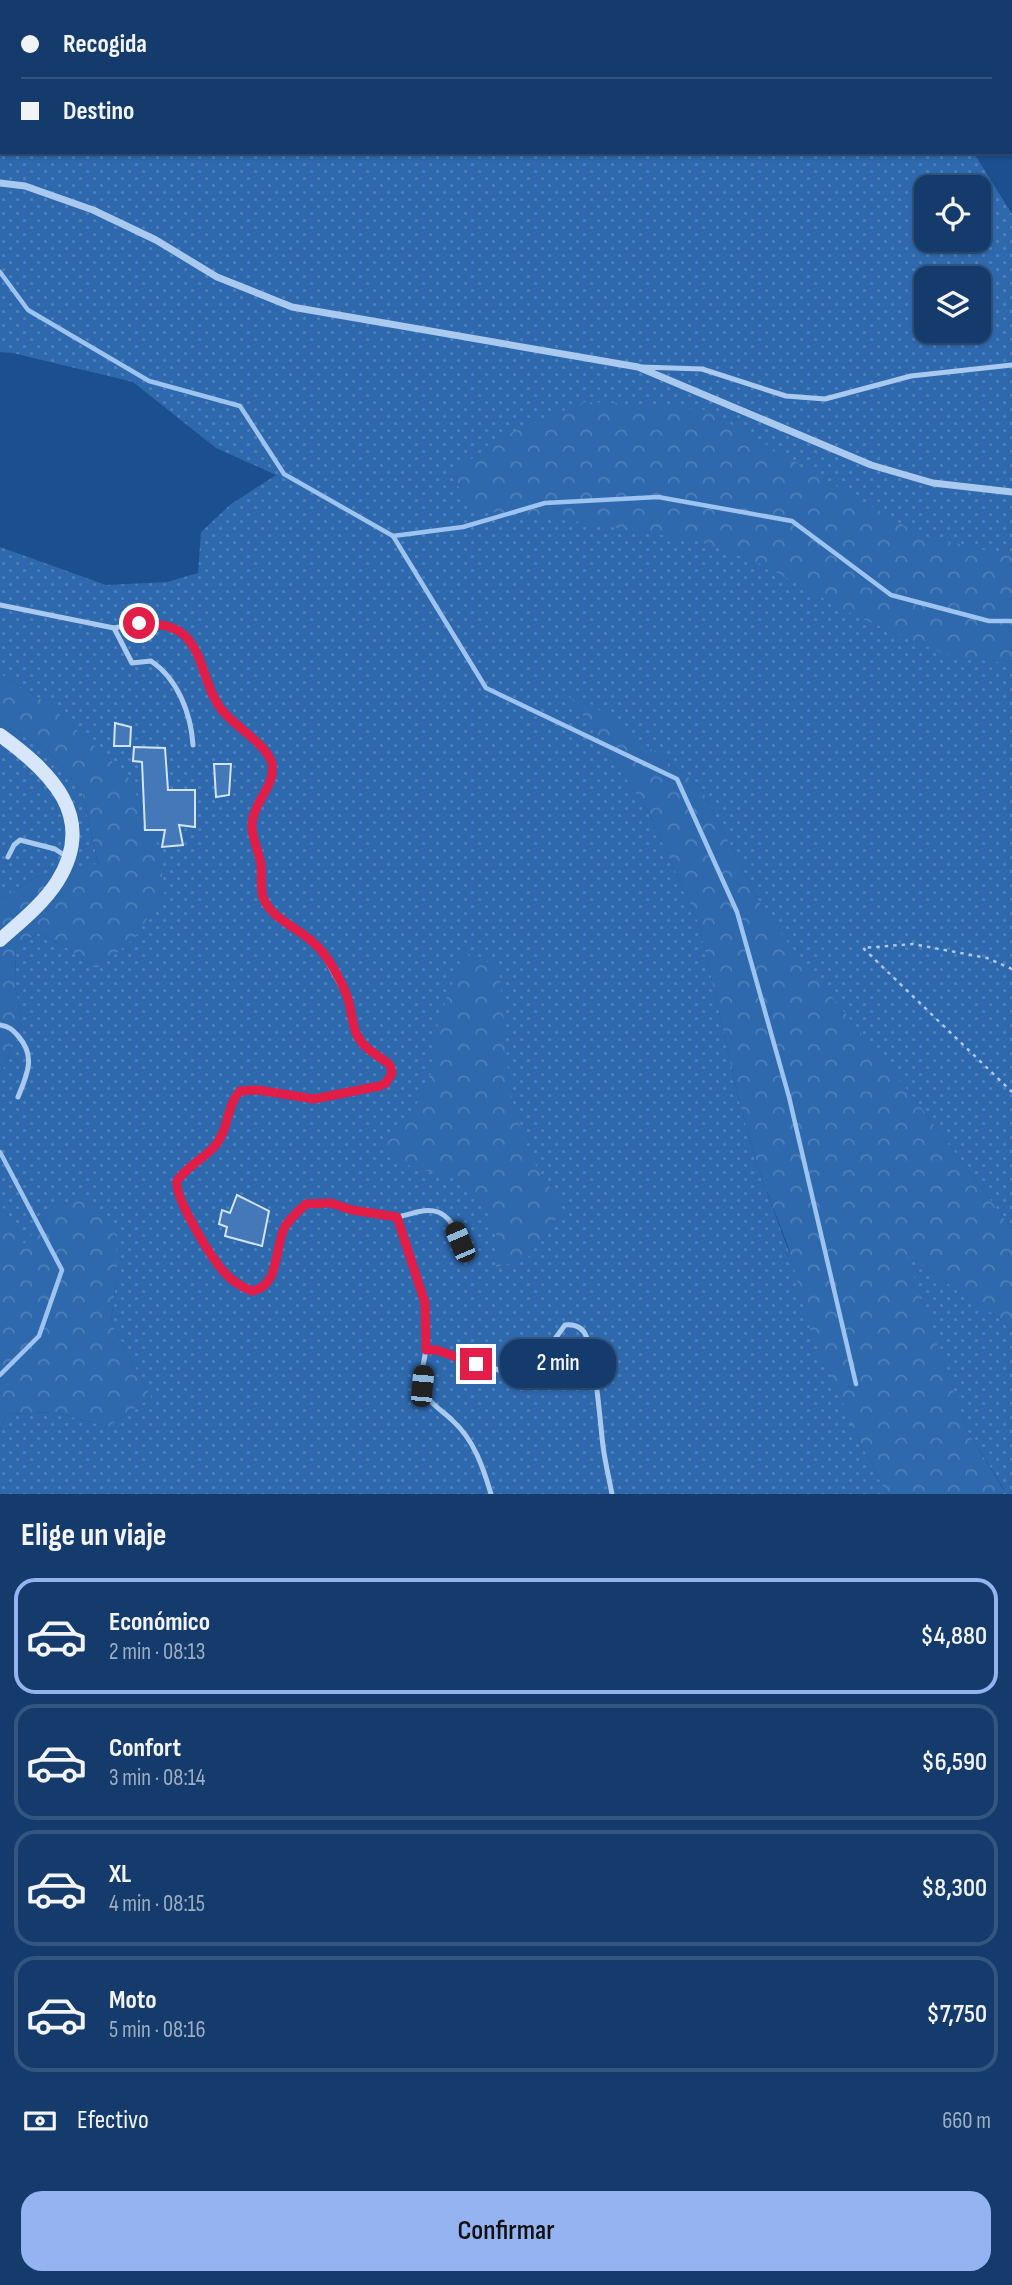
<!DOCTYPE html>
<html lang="es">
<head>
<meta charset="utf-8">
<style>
	body { margin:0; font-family:"Sofia Sans Condensed",sans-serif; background:#1d4272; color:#f1f3f6; height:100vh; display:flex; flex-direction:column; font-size:26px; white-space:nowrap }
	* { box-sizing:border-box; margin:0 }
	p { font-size:23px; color:#9dadc2 }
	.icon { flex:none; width:38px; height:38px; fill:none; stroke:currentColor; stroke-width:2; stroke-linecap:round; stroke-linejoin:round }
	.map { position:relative; height:1494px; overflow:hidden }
	.side { display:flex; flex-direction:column; background:#143b6c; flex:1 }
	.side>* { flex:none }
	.banner { position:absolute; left:0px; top:0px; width:1013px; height:154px; box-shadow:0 2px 5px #0004,0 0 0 2px #33557f; display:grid; align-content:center; height:154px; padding:0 21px; background:#143b6c }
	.controls { position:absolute; left:914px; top:175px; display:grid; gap:14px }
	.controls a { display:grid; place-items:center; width:77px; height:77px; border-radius:14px; background:#143b6c; box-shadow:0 2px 5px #0004,0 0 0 2px #33557f; font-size:35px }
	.end { position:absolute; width:32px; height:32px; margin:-16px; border:9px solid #e11d48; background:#fff; box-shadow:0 0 0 4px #fff }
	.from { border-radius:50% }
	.bubble { position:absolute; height:49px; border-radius:21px; background:#143b6c; box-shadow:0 2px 5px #0004,0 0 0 2px #33557f; font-size:23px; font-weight:600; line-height:49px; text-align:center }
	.car { position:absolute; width:21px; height:42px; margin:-21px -10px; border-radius:9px; box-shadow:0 0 5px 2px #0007; background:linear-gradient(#222 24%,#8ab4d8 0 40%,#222 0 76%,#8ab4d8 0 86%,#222 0) }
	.banner b { display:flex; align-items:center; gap:24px; height:66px; font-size:26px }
	.banner b+b { border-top:2px solid #33557f }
	.banner i { width:18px; height:18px; background:#f1f3f6 }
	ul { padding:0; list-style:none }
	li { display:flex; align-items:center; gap:21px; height:116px; margin:0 14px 10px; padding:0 7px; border:4px solid #33557f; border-radius:21px }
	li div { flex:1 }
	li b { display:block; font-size:26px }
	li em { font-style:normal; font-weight:600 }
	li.on { border-color:#95b2f1 }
	li>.icon { width:63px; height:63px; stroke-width:1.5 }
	h2 { padding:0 21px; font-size:32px; line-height:84px }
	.pay { display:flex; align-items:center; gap:18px; height:77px; padding:0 21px; font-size:26px }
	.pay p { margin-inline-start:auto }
	.cta { display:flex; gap:14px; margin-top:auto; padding:14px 21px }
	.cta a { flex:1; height:80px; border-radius:21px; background:#95b2f1; color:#111; font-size:28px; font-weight:600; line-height:80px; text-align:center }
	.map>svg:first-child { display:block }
</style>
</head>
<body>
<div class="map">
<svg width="1012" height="1494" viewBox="0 0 1012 1494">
	<defs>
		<pattern id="grass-dots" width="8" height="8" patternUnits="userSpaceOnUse" patternTransform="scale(1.75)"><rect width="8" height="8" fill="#2e69ae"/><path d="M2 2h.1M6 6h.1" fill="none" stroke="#4d80ba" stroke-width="1.8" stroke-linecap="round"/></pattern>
		<pattern id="forest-crowns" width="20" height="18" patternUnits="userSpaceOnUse" patternTransform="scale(1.75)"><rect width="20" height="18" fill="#2e69ae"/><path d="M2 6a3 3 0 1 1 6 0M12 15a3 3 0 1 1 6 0" fill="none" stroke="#4d80ba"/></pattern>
	</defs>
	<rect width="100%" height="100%" fill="#1b4f90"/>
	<g fill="url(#grass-dots)" fill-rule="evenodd">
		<path d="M 0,0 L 831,0 L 833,2 L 2,2 L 2,152 L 973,152 L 1012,214 L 1012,1229 L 917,1102 L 769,921 L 700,786 L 562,683 L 649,813 L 699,924 L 740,1104 L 758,1168 L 858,1438 L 887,1494 L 0,1494 L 0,1429 L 7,1414 L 54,1412 L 108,1427 L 151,1397 L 111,1322 L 117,1274 L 53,1209 L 24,1245 L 0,1202 L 0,1075 L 17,1038 L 21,1013 L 15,987 L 16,947 L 38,933 L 64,946 L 96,969 L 165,891 L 48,704 L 0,674 L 0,547 L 106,585 L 167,582 L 198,573 L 201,532 L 231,504 L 276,475 L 216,448 L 133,382 L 13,353 L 0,352 ZM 926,187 L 978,187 L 978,240 L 926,240 ZM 926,278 L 978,278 L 978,331 L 926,331 Z"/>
		<polygon points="0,722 49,752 82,791 98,864 36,877 0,900"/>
		<polygon points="906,1255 998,1317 1012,1331 1012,1494 1002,1494 1004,1489 967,1430"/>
	</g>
	<g fill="url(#forest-crowns)">
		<polygon points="585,402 643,404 707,410 920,535 1006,555 1012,553 1012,664 949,656 856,616 763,565 695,540 573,521 473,510 451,474 503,436"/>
		<polygon points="0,674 48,704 127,775 155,834 165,891 134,939 96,969 64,946 38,933 16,947 15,987 21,1013 17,1038 0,1075 0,900 36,877 98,863 82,791 49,752 0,722"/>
		<polygon points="560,681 700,786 766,915 917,1102 1012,1229 1012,1331 998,1317 907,1256 967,1430 1004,1490 1002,1494 887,1494 858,1438 811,1332 788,1246 758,1168 740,1104 699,924 649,813"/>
		<polygon points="464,952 499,967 510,1092 527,1151 563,1209 527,1259 496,1267 498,1239 485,1207 459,1177 412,1168 383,1144 409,1121 432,1071 438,1021"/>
		<polygon points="81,1195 116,1233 117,1274 111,1322 151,1397 108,1427 54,1412 7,1414 0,1429 0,1202 24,1244 53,1209"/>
	</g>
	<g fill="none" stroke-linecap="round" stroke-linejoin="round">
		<g stroke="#9dc4f0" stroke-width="4.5">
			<polyline points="0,272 28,310 149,381 240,406 284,474 393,536 463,527 545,503 658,497 792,521 891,595 989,621 1012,621"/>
			<polyline points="393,536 486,688 677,779 737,912 789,1097 856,1384"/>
			<polyline points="0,1152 62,1270 39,1336 0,1375"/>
		</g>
	</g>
	<g fill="#4478b8" stroke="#d0e3fa" stroke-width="2">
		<polygon points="115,723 131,727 130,746 114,746"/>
		<polygon points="134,747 165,748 168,790 195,790 195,827 179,825 183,845 162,847 165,830 145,830 142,762 133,761"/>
		<polygon points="214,764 231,764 229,795 216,797"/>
		<polygon points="237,1195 269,1211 262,1246 225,1236 227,1227 219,1224 222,1210 230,1213"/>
	</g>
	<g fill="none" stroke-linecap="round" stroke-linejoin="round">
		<polyline stroke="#aac9ee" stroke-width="2.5" stroke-dasharray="3.5 5" stroke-linecap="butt" points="1012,969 987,958 913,944 863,948 1012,1092"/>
		<g stroke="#aac9ee" stroke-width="5">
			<polyline points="641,367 702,369 786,396 825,399 911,376 1012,365"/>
			<path d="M 0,605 L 114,628 L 139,623 L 163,625 L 183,634 L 194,647 L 205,680 L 220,709 L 264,749 L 270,758 L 272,772 L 270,785 L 253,815 L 252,824 L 260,859 L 263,897 L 270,910 L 319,947 L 347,997 L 352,1021 L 359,1039 L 373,1054 L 390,1065 L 392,1073 L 386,1083 C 377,1087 321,1099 311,1098 C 291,1098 253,1083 236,1094 C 228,1110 227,1129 216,1144 C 207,1157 182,1166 177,1182 C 173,1196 213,1260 224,1272 C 232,1281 244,1290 256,1291 C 289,1269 267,1231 305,1205 C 319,1196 357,1212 374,1214 C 381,1215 389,1217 395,1217 C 409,1216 423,1207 438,1212 C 451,1217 455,1230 460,1242"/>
			<path d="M 114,628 L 132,663 L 151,661 C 178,679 191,714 193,745"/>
			<polyline points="8,857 14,845 20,840 55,849 67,857"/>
			<path d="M 0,1025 C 9,1026 13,1030 19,1037 C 36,1057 27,1075 18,1097"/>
			<path d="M 397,1217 L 425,1303 L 426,1350 L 437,1350 L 502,1371 L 544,1354 L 565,1325 C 572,1324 580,1326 584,1332 C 595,1349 600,1422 603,1446 C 605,1462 609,1478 612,1494"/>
			<path d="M 426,1350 C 424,1362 419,1378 423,1389 C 429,1404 442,1410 453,1421 C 474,1440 483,1467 491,1494"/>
		</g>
		<polyline stroke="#aac9ee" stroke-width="7" points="0,183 25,186 93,210 156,240 217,277 292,307 638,367 871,465 933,483 1012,492"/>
		<g stroke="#d7e6fa" stroke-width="14">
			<polyline points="246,2 253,0"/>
			<polyline points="0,78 2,78"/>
			<path d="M 0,735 C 51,772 98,817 57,882 C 43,904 19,923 0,940"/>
		</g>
	</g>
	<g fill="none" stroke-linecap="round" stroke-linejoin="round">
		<path stroke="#e11d48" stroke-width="9" d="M 139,623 C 154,624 172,624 184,635 C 204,653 204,688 222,710 C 234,726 268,745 272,764 C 275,786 257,798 253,818 C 249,834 259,850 261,865 C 262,875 260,887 263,897 C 272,921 301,928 317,946 C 329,958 341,980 347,996 C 352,1010 351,1024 358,1037 C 366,1051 379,1055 390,1065 L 392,1073 L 386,1083 L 380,1086 L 314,1099 L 258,1090 L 240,1091 C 226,1106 229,1131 214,1147 C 203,1159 186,1167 177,1181 C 174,1198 212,1259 225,1273 C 232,1281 242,1287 252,1291 C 280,1286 274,1249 284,1229 C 288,1219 298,1212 306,1204 L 331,1203 L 352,1210 L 397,1217 L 425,1303 L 426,1350 L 437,1350 L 476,1364"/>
	</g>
</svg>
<div class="controls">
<a><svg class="icon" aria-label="locate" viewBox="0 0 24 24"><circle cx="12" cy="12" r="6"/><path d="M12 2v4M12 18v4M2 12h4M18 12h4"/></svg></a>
<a><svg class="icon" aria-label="layers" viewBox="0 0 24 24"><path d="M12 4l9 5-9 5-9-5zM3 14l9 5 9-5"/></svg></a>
</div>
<i class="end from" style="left:139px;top:623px"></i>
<i class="end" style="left:476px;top:1364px"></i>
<div class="bubble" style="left:500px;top:1339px;width:116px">2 min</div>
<i class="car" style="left:460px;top:1242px;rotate:337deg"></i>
<i class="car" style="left:422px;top:1386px;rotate:5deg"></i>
<div class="banner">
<b><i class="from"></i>Recogida</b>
<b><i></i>Destino</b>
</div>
</div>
<section class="side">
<h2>Elige un viaje</h2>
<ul>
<li class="on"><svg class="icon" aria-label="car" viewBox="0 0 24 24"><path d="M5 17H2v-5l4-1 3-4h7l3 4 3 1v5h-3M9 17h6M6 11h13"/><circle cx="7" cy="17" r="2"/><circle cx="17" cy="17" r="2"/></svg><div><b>Económico</b><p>2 min · 08:13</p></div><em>$4,880</em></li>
<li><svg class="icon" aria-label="car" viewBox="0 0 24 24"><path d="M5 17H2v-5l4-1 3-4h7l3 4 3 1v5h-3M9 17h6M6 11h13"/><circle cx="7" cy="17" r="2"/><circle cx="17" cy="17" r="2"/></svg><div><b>Confort</b><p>3 min · 08:14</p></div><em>$6,590</em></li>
<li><svg class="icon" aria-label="car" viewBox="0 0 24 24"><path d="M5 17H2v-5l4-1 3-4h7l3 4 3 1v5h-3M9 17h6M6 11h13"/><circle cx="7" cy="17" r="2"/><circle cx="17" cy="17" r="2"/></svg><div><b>XL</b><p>4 min · 08:15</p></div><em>$8,300</em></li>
<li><svg class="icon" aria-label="car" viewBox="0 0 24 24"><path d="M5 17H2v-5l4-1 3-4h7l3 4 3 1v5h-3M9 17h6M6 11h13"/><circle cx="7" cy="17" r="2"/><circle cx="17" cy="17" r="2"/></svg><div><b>Moto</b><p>5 min · 08:16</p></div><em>$7,750</em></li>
</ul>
<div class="pay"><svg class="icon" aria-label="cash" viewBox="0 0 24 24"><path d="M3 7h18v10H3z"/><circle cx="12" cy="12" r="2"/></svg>Efectivo<p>660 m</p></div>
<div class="cta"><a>Confirmar</a></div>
</section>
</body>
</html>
